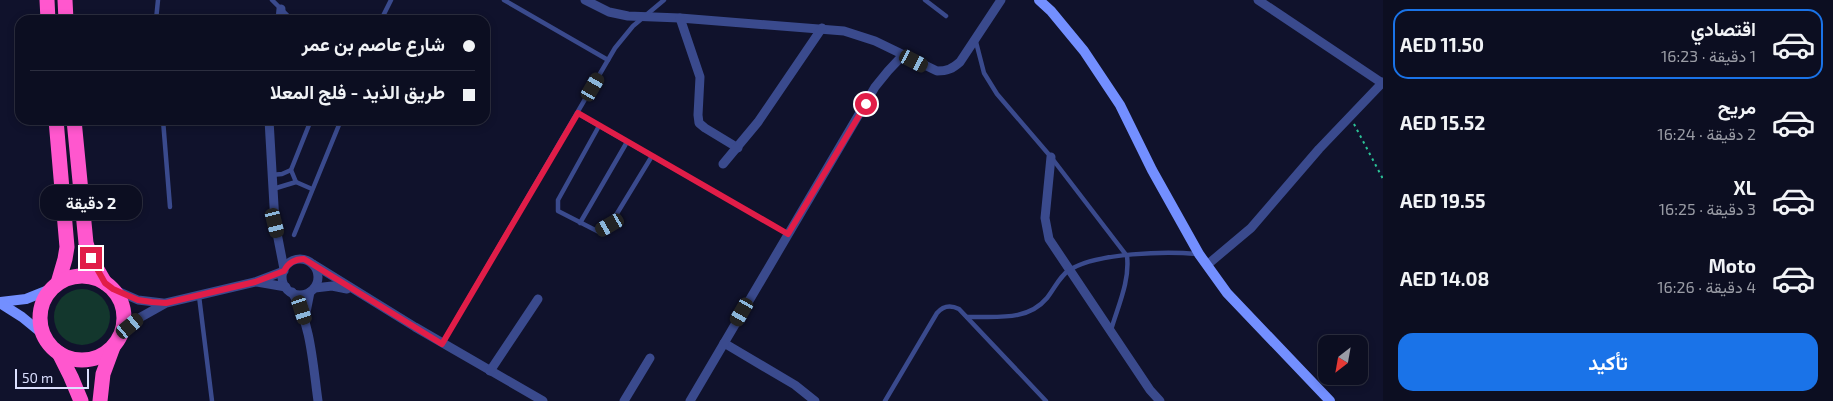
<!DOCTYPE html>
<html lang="ar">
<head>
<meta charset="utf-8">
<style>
	body { margin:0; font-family:"Exo 2",Vazirmatn,sans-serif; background:#15172a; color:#f1f3f6; direction:rtl; height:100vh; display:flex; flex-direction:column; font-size:19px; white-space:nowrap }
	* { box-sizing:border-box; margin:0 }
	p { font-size:16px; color:#9a9ca5 }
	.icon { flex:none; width:28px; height:28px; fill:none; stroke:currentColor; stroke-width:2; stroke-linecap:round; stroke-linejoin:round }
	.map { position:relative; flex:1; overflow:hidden; direction:ltr }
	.details { display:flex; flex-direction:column; background:#0c0e21; width:450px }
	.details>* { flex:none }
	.hud { position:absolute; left:15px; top:15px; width:475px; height:110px; border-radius:15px; box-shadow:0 2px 8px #0003,0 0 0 1px #2c2e3f; direction:rtl; display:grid; align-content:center; height:110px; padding:0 15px; background:#0c0e21 }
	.needle { width:32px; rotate:211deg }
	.fabs { position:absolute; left:1318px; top:335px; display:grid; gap:10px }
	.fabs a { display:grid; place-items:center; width:50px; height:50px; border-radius:10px; background:#0c0e21; box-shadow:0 2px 8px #0003,0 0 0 1px #2c2e3f; font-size:25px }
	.scale { position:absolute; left:15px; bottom:12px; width:74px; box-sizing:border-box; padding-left:5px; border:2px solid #dce0ff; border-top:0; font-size:14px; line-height:18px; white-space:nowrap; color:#dce0ff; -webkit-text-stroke:4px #10122c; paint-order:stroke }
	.end { position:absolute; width:22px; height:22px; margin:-11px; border:6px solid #e11d48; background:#fff; box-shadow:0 0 0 2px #fff }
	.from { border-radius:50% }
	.bubble { position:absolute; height:35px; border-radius:15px; background:#0c0e21; box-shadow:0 2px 8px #0003,0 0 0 1px #2c2e3f; font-size:16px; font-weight:700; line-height:35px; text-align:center; direction:rtl }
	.car { position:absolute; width:15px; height:30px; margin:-15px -8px; border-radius:6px; box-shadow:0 0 4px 1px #0007; background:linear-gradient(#222 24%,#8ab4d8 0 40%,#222 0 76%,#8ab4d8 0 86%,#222 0) }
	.hud b { display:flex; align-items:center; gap:18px; height:48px; font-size:19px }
	.hud b+b { border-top:1px solid #2c2e3f }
	.hud i { width:12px; height:12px; background:#f1f3f6 }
	ul { padding:9px 0 0; list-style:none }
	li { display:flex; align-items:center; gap:15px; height:70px; margin:0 10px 8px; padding:0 5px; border:2px solid transparent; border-radius:15px }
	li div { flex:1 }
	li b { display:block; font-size:19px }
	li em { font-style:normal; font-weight:700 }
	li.selected { border-color:#1a73e8 }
	li>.icon { width:45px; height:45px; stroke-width:1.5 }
	.primary-button { display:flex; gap:10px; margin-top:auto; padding:10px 15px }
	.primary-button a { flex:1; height:58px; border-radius:15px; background:#1a73e8; color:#fff; font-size:20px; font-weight:700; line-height:58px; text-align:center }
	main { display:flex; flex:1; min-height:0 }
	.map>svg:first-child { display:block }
</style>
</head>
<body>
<main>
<section class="details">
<ul>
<li class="selected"><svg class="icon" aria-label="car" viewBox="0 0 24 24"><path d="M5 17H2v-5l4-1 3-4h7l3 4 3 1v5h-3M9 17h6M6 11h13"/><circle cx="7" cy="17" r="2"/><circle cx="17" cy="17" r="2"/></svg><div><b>اقتصادي</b><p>1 دقيقة · 16:23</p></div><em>AED 11.50</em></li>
<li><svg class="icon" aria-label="car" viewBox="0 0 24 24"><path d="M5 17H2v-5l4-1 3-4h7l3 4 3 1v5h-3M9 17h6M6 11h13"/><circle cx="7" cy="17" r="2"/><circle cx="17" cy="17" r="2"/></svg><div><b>مريح</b><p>2 دقيقة · 16:24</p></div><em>AED 15.52</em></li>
<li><svg class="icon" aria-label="car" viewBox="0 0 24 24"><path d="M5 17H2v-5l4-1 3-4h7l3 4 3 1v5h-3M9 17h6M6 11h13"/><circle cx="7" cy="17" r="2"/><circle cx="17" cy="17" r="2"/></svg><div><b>XL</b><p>3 دقيقة · 16:25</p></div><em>AED 19.55</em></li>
<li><svg class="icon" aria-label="car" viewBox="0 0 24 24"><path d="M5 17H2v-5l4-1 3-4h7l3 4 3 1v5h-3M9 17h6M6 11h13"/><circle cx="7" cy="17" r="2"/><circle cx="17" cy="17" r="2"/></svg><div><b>Moto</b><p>4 دقيقة · 16:26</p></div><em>AED 14.08</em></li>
</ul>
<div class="primary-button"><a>تأكيد</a></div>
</section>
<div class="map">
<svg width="1383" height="401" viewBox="0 0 1383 401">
	<rect width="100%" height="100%" fill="#10122c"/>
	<circle fill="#13372d" cx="82" cy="317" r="28"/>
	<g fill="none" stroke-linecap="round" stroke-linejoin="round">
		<polyline stroke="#2cc397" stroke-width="2" stroke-dasharray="2.5 4" stroke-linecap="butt" points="1354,124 1383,179"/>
		<g stroke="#3a4a8d" stroke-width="4.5">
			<polyline points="272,0 292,20"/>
			<polyline points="504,0 608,60"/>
			<polyline points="925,0 946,16"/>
			<polyline points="156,20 158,0"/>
			<polyline points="381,20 391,0"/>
			<path d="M 976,42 L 984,73 L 997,94 L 1051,157 L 1127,256 C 1130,281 1118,306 1111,330"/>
			<polyline points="577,113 788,234"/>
			<polyline points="163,120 170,207"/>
			<polyline points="311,120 291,170 296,182 312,189"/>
			<polyline points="599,126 558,200 558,211 599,232 610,225 652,156"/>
			<polyline points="271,175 282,174 291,170"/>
			<polyline points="273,189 296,182"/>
			<polyline points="580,223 627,142"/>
			<polyline points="294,235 341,120"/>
			<polyline points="199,296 212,401"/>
			<path d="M 967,317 C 995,316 1027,322 1047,298 C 1055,288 1060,275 1071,269 C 1099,253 1165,251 1197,254"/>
			<polyline points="443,342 615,48 633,26 664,0"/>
			<path d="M 885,401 L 937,313 C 943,306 951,305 959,309 L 1046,401"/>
		</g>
		<g stroke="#3a4a8d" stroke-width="9">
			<path d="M 585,0 L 609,12 L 628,16 L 680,18 L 844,31 L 875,41 L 937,71 C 947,71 952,69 960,62 L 1001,0"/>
			<polyline points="1258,0 1382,83"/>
			<polyline points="680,18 700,77 698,115 699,123 705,128 738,148"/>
			<polyline points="280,20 281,9"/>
			<polyline points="269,120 275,223 284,269"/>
			<polyline points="1051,157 1045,218 1049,239 1150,390 1160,401"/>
			<polyline points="723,164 758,122 822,28"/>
			<circle cx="300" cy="277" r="18"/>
			<polyline points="313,264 415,327 543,401"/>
			<polyline points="1207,265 1251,228 1319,149 1383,82"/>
			<polyline points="257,282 286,287"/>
			<polyline points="315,288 332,286 347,289"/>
			<polyline points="113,289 138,300 163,303"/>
			<path d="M 292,292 C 311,322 313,366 318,401"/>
			<polyline points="305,317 310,292"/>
			<polyline points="120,337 141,317 166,303 255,282 284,271"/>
			<polyline points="724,343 795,385 815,401"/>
			<polyline points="490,371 538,299"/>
			<polyline points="624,401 650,358"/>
			<polyline points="690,401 875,87 888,71 903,55"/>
		</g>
		<g stroke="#738fff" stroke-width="10">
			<polyline points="1039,0 1051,11 1084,51 1120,105 1152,170 1199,254 1227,293 1330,401"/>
			<polyline points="0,302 26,299 51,289"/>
			<polyline points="0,303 22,317 44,335"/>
		</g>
		<g stroke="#ff57ce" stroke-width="15">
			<polyline points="47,0 48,20"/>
			<polyline points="65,0 66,20"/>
			<polyline points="56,120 67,247 65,259 58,283"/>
			<polyline points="74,120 86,243 91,259 105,283"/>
			<circle cx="82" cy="318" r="42"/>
			<polyline points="59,353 71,377 81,401"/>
			<polyline points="100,401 103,374 113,347"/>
		</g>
	</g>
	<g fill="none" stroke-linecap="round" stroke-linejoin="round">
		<path stroke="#e11d48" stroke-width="6" d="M 91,258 L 105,283 L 113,289 L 138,300 L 152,302 L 166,303 L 255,282 L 284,271 C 288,263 294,259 304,259 L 442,344 L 578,113 L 788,234 L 866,104"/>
	</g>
</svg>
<div class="fabs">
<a><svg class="needle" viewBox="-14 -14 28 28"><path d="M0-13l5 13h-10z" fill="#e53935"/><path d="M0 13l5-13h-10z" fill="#9a9ca5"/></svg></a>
</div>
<div class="scale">50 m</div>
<i class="end from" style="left:866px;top:104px"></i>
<i class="end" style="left:91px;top:258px"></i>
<div class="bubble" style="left:40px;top:185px;width:102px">2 دقيقة</div>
<i class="car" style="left:914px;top:61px;rotate:117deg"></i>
<i class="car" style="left:593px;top:87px;rotate:30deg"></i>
<i class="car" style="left:275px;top:223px;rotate:166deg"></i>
<i class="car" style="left:610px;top:225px;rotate:240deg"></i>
<i class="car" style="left:302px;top:310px;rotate:162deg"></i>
<i class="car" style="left:742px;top:312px;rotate:210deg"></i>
<i class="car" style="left:130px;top:326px;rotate:50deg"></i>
<div class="hud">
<b><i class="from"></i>شارع عاصم بن عمر</b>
<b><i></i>طريق الذيد - فلج المعلا</b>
</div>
</div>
</main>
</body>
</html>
